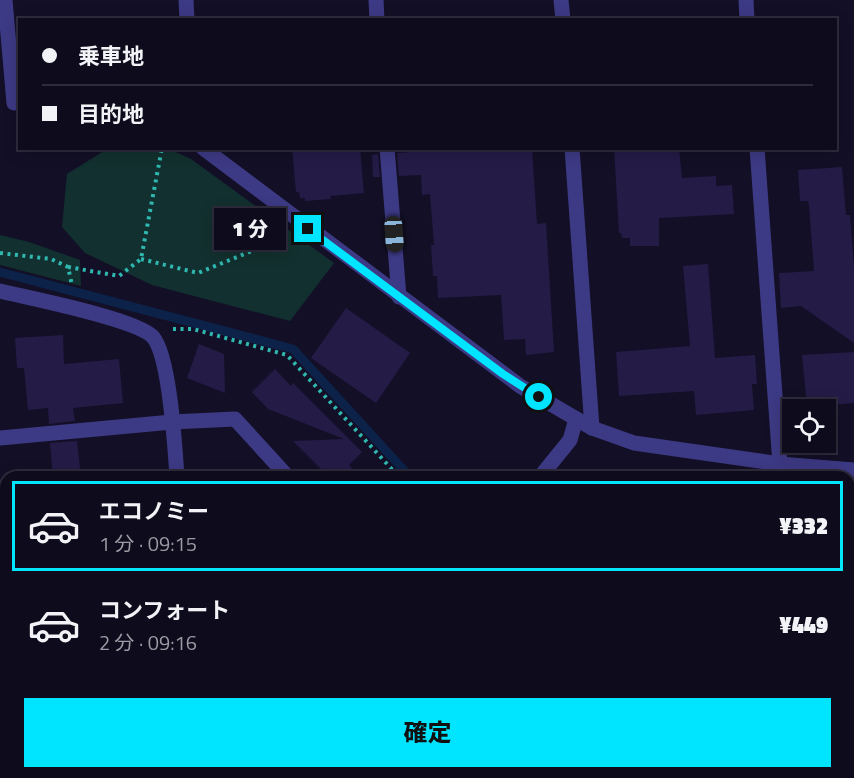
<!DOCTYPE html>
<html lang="ja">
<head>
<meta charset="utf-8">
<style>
	body { margin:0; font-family:"Titillium Web","Noto Sans JP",sans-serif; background:#171425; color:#f1f3f6; height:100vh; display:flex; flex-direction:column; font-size:22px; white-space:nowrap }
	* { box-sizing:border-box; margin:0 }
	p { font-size:20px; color:#9b9ba3 }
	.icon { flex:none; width:33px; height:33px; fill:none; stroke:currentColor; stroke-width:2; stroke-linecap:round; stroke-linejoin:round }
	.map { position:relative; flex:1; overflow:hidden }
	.side { position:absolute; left:0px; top:471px; width:855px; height:308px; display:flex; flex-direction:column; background:#0e0b1c; border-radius:18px 18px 0 0; box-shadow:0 3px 15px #0003,0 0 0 2px #2e2b3b }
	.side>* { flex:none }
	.top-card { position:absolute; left:18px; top:18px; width:819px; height:132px; border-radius:0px; box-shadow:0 3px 15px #0003,0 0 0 2px #2e2b3b; display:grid; align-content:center; height:132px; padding:0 24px; background:#0e0b1c }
	.fabs { position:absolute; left:782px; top:399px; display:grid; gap:12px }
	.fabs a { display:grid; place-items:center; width:54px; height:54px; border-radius:0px; background:#0e0b1c; box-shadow:0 3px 15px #0003,0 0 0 2px #2e2b3b; font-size:30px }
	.end { position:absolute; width:27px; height:27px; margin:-14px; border:8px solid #00e5ff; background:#111; box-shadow:0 0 0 3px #111 }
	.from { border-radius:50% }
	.bubble { position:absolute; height:42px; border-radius:0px; background:#0e0b1c; box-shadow:0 3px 15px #0003,0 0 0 2px #2e2b3b; font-size:20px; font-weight:800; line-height:42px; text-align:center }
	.car { position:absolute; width:18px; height:36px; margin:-18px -9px; border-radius:8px; box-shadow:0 0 4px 2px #0007; background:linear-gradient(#222 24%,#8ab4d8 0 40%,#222 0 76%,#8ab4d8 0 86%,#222 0) }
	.top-card b { display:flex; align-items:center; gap:21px; height:57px; font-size:22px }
	.top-card b+b { border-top:2px solid #2e2b3b }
	.top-card i { width:15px; height:15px; background:#f1f3f6 }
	ul { padding:10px 0 0; list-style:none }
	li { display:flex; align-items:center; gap:18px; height:90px; margin:0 12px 9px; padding:0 12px; border:3px solid transparent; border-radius:0px }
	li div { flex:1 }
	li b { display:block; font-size:22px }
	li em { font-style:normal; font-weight:800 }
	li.current { border-color:#00e5ff }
	li>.icon { width:54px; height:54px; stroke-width:1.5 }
	.button { display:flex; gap:12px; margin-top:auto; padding:12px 24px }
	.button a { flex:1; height:69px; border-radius:0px; background:#00e5ff; color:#111; font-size:24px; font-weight:800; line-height:69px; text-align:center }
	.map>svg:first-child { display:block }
</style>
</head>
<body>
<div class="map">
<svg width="854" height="778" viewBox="0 0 854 778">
	<rect width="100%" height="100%" fill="#130f26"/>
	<g fill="#12302f">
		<polygon points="107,149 169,149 191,159 334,263 290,321 152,285 85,253 62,227 67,174"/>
		<polygon points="0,235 29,242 80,260 81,286 0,265"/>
		<polygon points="849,646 854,778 607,778 604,773 849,772"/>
	</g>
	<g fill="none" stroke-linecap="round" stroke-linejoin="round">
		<g stroke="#0c2248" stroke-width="9">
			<polyline points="0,272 293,349 410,477"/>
			<polyline points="586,772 588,778"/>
		</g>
	</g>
	<g fill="#241b47">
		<polygon points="292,148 360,148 364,193 330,196 331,199 305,201 305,198 300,198 299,192 296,192"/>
		<polygon points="469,148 532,148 537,224 546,223 554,352 526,355 525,339 504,340 501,295 438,298 437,276 433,276 431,245 434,245 430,194 422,195 421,175 399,176 397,153"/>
		<polygon points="614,148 679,148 682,178 716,176 716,186 732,185 734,214 659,218 659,246 630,246 630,238 622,238 621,233 619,233"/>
		<polygon points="378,154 380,177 373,177 372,155"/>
		<polygon points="842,167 846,215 850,215 854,267 854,343 801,306 781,308 779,273 814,271 809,206 808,201 800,201 798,170"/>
		<polygon points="708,264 715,358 755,355 757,384 752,384 754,410 696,415 694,391 619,396 616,352 690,346 683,266"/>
		<polygon points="346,308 410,353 376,403 311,358"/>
		<polygon points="63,335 64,364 119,359 123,403 73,408 75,421 49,424 48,408 28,410 24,368 17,368 15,338"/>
		<polygon points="199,344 224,354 225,393 187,378"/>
		<polygon points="854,352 854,403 807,407 802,355"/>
		<polygon points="275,369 291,386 293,383 362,452 349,465 360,477 329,477 293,441 344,439 268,409 252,392"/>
		<polygon points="77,441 81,477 53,477 50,443"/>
	</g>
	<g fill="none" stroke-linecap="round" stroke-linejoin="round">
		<g stroke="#2fb8b0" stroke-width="4" stroke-dasharray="3 4.5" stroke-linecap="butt">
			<polyline points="0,253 51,259 68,267 72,285"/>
			<polyline points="141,259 198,273 264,246 276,231"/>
			<polyline points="68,267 119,276 141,259 162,148"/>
			<polyline points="173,329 193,329 287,355 399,477"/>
			<polyline points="223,774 236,772"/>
		</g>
		<polyline stroke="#3d3a85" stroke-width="15" points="540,477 570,440 576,419"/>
		<g stroke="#3d3a85" stroke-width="15">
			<polyline points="5,0 14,103"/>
			<polyline points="186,0 187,20"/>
			<polyline points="376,0 377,20"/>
			<polyline points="561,0 563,20"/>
			<polyline points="746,0 747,20"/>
			<polyline points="203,148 520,386 592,428 634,443 780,464 854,470"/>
			<polyline points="387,148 399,297"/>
			<polyline points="572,148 592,428"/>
			<polyline points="757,148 780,464"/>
			<path d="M 0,291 C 29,298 137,319 153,337 C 170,357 175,449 177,477"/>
			<polyline points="0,438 172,422 235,419 288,477"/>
			<polyline points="0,589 6,589"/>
			<polyline points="0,743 6,742"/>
			<polyline points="201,772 201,778"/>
			<polyline points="338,772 340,778"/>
		</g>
	</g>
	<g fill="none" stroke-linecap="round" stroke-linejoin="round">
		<polyline stroke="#00e5ff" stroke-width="8" points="308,229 503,374 539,397"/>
	</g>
</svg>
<div class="fabs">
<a><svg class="icon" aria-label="locate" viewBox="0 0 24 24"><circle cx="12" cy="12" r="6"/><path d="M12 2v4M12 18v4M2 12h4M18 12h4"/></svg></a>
</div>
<i class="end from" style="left:539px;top:397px"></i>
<i class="end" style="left:308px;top:229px"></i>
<div class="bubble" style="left:214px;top:208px;width:72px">1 分</div>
<i class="car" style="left:394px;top:234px;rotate:176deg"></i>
<div class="top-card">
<b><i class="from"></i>乗車地</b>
<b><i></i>目的地</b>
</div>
<section class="side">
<ul>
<li class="current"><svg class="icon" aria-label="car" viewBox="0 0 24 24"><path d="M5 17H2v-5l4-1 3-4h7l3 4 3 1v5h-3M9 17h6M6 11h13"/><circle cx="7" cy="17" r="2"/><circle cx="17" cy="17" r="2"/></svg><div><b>エコノミー</b><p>1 分 · 09:15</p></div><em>¥332</em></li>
<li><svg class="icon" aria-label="car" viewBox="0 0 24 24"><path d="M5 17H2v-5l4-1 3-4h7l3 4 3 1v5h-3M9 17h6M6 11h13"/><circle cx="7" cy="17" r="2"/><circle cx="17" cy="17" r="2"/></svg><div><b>コンフォート</b><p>2 分 · 09:16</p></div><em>¥449</em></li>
</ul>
<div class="button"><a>確定</a></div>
</section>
</div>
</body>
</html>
